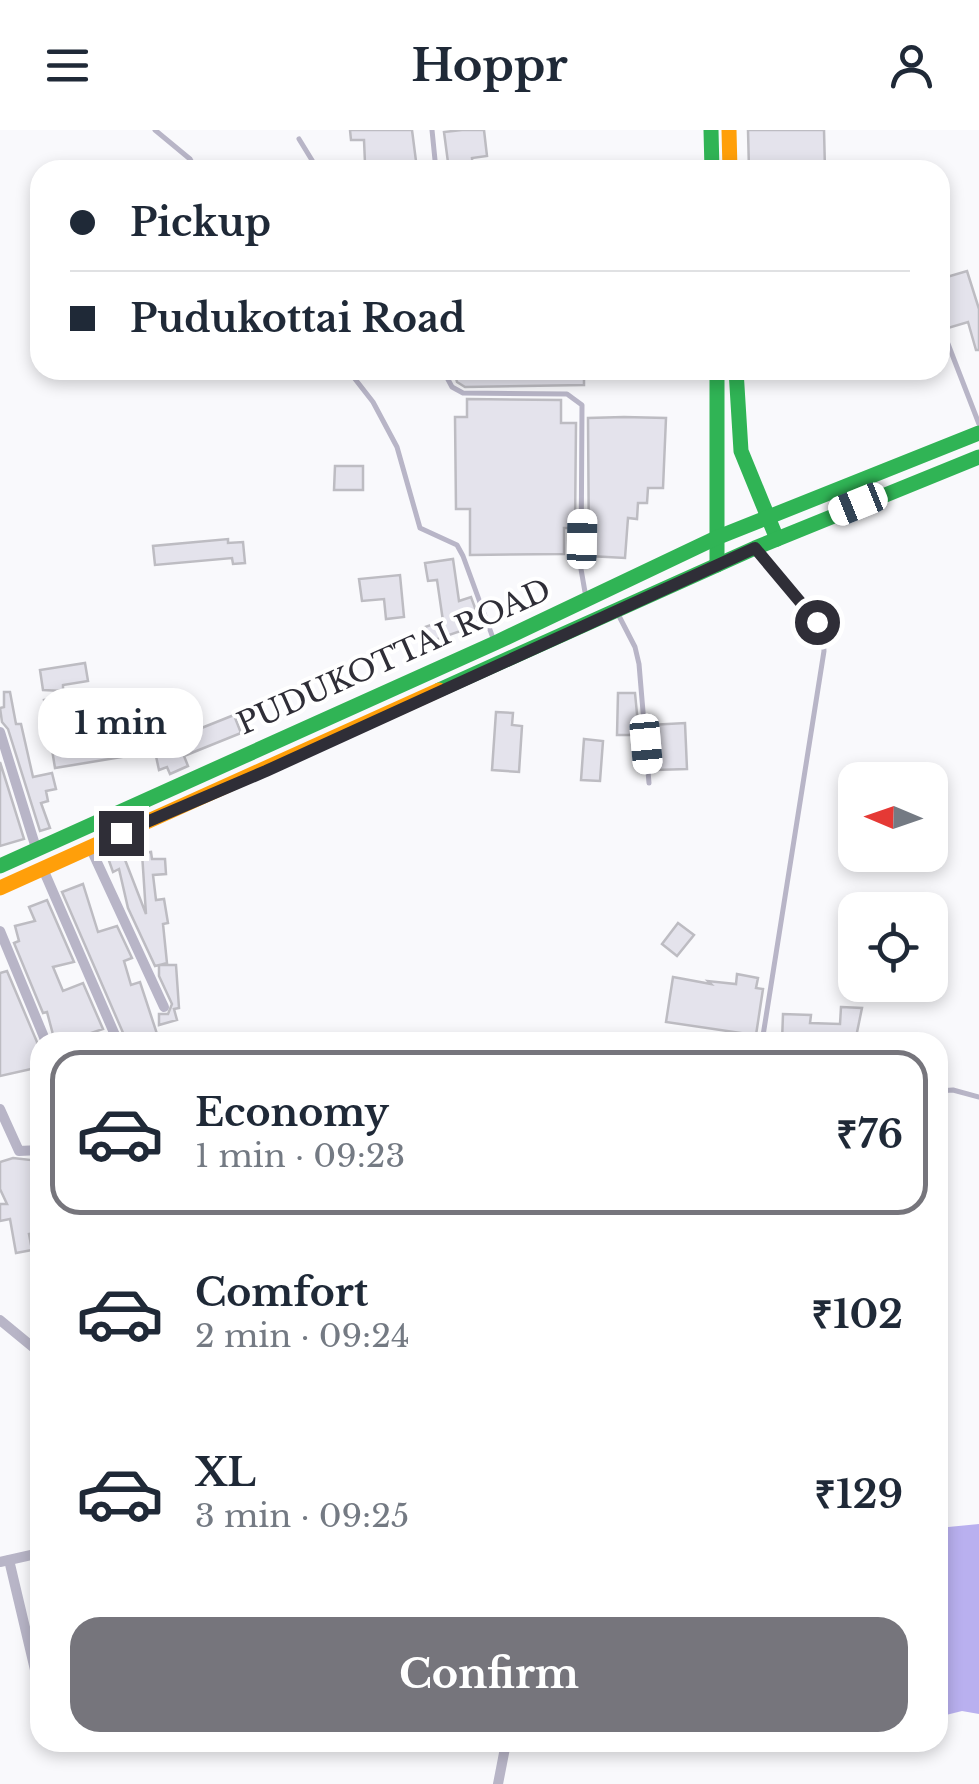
<!DOCTYPE html>
<html lang="en">
<head>
<meta charset="utf-8">
<style>
	body { margin:0; font-family:"Libre Baskerville",serif; background:#f6f6f7; color:#1f2937; height:100vh; display:flex; flex-direction:column; font-size:38px; white-space:nowrap }
	* { box-sizing:border-box; margin:0 }
	p { font-size:32px; color:#747a83 }
	.icon { flex:none; width:55px; height:55px; fill:none; stroke:currentColor; stroke-width:2; stroke-linecap:round; stroke-linejoin:round }
	.map { position:relative; flex:1; overflow:hidden }
	.sheet { position:absolute; left:30px; top:902px; width:918px; height:720px; display:flex; flex-direction:column; background:#fff; border-radius:30px; box-shadow:0 5px 15px #0003 }
	.sheet>* { flex:none }
	.guide { position:absolute; left:30px; top:30px; width:920px; height:220px; border-radius:30px; box-shadow:0 5px 15px #0003; display:grid; align-content:center; height:220px; padding:0 40px; background:#fff }
	.needle { width:65px; rotate:272deg }
	.buttons { position:absolute; left:838px; top:632px; display:grid; gap:20px }
	.buttons a { display:grid; place-items:center; width:110px; height:110px; border-radius:20px; background:#fff; box-shadow:0 5px 15px #0003; font-size:50px }
	.end { position:absolute; width:45px; height:45px; margin:-22px; border:12px solid #2f2e37; background:#fff; box-shadow:0 0 0 5px #fff }
	.from { border-radius:50% }
	.bubble { position:absolute; height:70px; border-radius:30px; background:#fff; box-shadow:0 5px 15px #0003; font-size:32px; font-weight:700; line-height:70px; text-align:center }
	.car { position:absolute; width:30px; height:60px; margin:-30px -15px; border-radius:12px; box-shadow:0 0 8px 2px #0007; background:linear-gradient(#fff 24%,#345 0 40%,#fff 0 76%,#345 0 86%,#fff 0) }
	.guide b { display:flex; align-items:center; gap:35px; height:95px; font-size:38px }
	.guide b+b { border-top:2px solid #e0e1e3 }
	.guide i { width:25px; height:25px; background:#1f2937 }
	ul { padding:18px 0 0; list-style:none }
	li { display:flex; align-items:center; gap:30px; height:165px; margin:0 20px 15px; padding:0 20px; border:5px solid transparent; border-radius:30px }
	li div { flex:1 }
	li b { display:block; font-size:38px }
	li em { font-style:normal; font-weight:700 }
	li.active { border-color:#76757c }
	li>.icon { width:90px; height:90px; stroke-width:1.5 }
	.action { display:flex; gap:20px; margin-top:auto; padding:20px 40px }
	.action a { flex:1; height:115px; border-radius:30px; background:#76757c; color:#fff; font-size:40px; font-weight:700; line-height:115px; text-align:center }
	header { display:flex; justify-content:space-between; align-items:center; height:130px; padding:0 40px; background:#fff; font-size:45px; font-weight:700 }
	.map>svg:first-child { display:block }
</style>
</head>
<body>
<header><svg class="icon" aria-label="menu" viewBox="0 0 24 24"><path d="M4 6h16M4 12h16M4 18h16"/></svg>Hoppr<svg class="icon" aria-label="person" viewBox="0 0 24 24"><circle cx="12" cy="8" r="4"/><path d="M4 21q1-7 8-7t8 7"/></svg></header>
<div class="map">
<svg width="979" height="1654" viewBox="0 0 979 1654">
	<rect width="100%" height="100%" fill="#f9f9fc"/>
	<polygon fill="#b9b0ef" points="979,1394 979,1584 962,1581 938,1587 938,1398"/>
	<g fill="#e4e3ec" stroke="#bdbcc2" stroke-width="2.5">
		<polygon points="350,0 412,0 416,31 365,33 364,10 351,10"/>
		<polygon points="462,0 484,0 487,26 472,28 473,40 449,40 444,2"/>
		<polygon points="748,0 824,0 825,40 749,40"/>
		<polygon points="967,141 979,179 979,220 976,220 968,192 948,198 940,173 940,149"/>
		<polygon points="454,240 584,240 584,255 465,257 457,252"/>
		<polygon points="467,269 561,270 561,293 576,293 575,398 564,398 564,424 470,425 470,379 456,379 455,287 467,287"/>
		<polygon points="624,287 666,288 663,358 648,358 647,373 638,373 637,389 628,388 625,428 589,426 588,288"/>
		<polygon points="335,336 363,336 363,360 334,360"/>
		<polygon points="228,409 228,413 243,412 245,433 233,434 232,428 155,435 153,416"/>
		<polygon points="453,429 459,471 471,467 481,494 426,513 422,498 443,491 437,450 428,451 425,433"/>
		<polygon points="400,445 404,487 386,489 384,469 362,471 359,449"/>
		<polygon points="85,533 88,551 63,555 63,561 43,560 40,540"/>
		<polygon points="4,562 10,562 16,594 21,594 33,647 52,643 56,659 46,661 48,671 41,673 50,698 40,701 8,599 2,592 0,578 4,577"/>
		<polygon points="618,563 635,563 639,605 617,605"/>
		<polygon points="64,566 66,578 78,576 81,590 69,592 73,616 149,603 152,622 55,638 44,570"/>
		<polygon points="496,582 513,583 512,595 522,596 519,642 492,640"/>
		<polygon points="234,585 241,603 184,626 188,636 170,644 167,637 159,640 154,617"/>
		<polygon points="685,593 687,639 655,640 650,595"/>
		<polygon points="584,609 603,611 600,651 581,650"/>
		<polygon points="0,632 24,709 0,716"/>
		<polygon points="122,722 146,784 142,723 151,722 152,729 165,729 166,744 153,745 156,770 164,769 168,793 163,794 167,833 160,835 176,835 179,878 174,879 177,890 159,895 159,884 168,884 172,874 159,846 159,835 155,836 128,778 119,739 113,742 108,728"/>
		<polygon points="83,754 98,802 117,796 132,828 124,831 131,855 140,852 159,910 127,912 62,762"/>
		<polygon points="47,770 74,832 53,837 63,861 83,853 103,899 85,905 86,909 70,912 55,912 47,882 43,883 14,813 19,811 15,796 35,791 29,777"/>
		<polygon points="678,793 694,805 677,826 662,814"/>
		<polygon points="7,841 37,912 40,937 0,946 0,843"/>
		<polygon points="737,844 758,848 756,858 763,859 756,905 754,905 752,912 739,911 741,903 666,892 673,847 711,854 708,851 736,854"/>
		<polygon points="841,877 862,878 855,912 782,912 783,884 811,885 810,893 840,894"/>
		<polygon points="13,1028 40,1031 40,1102 29,1104 32,1120 16,1123 10,1089 0,1091 0,1074 7,1074 0,1059 0,1032"/>
	</g>
	<g fill="none" stroke-linecap="round" stroke-linejoin="round">
		<g stroke="#b8b5c7" stroke-width="5">
			<polyline points="155,0 190,29 196,40"/>
			<polyline points="432,0 436,40"/>
			<polyline points="299,9 318,40"/>
			<polyline points="943,201 979,294"/>
			<polyline points="348,240 373,272 397,317 420,398 457,415 463,426 493,508"/>
			<polyline points="443,240 452,257 463,263 567,264 582,275 581,439 585,462"/>
			<path d="M 760,424 C 784,452 823,483 824,521 L 762,912"/>
			<polyline points="619,486 635,517 639,534 649,653"/>
			<polyline points="938,961 953,960 979,967"/>
		</g>
		<g stroke="#b8b5c7" stroke-width="10">
			<polyline points="0,602 36,718"/>
			<polyline points="90,717 164,877"/>
			<polyline points="43,739 118,912"/>
			<polyline points="0,801 46,912"/>
			<polyline points="0,979 19,1021 40,1020"/>
			<polyline points="0,1190 40,1223"/>
			<polyline points="9,1430 36,1544"/>
			<polyline points="0,1432 40,1423"/>
			<polyline points="497,1612 505,1618 498,1654"/>
		</g>
		<g stroke="#30b455" stroke-width="15">
			<polyline points="711,0 712,40"/>
			<polyline points="717,240 717,435"/>
			<polyline points="736,240 741,321 777,409"/>
			<polyline points="439,560 755,418 979,327"/>
			<polyline points="0,736 495,513 716,408 979,303"/>
		</g>
		<g stroke="#ff9f0a" stroke-width="15">
			<polyline points="729,0 730,40"/>
			<polyline points="0,758 439,560"/>
		</g>
	</g>
	<g fill="none" stroke-linecap="round" stroke-linejoin="round">
		<polyline stroke="#2f2e37" stroke-width="12" points="121,703 266,641 755,418 817,492"/>
	</g>
	<g text-anchor="middle" stroke-width="8" stroke-linejoin="round" paint-order="stroke">
		<g font-size="30" fill="#2f2e37" stroke="#fff">
			<text transform="translate(394 527) rotate(-24)" y="10">PUDUKOTTAI ROAD</text>
		</g>
	</g>
</svg>
<div class="buttons">
<a><svg class="needle" viewBox="-14 -14 28 28"><path d="M0-13l5 13h-10z" fill="#e53935"/><path d="M0 13l5-13h-10z" fill="#747a83"/></svg></a>
<a><svg class="icon" aria-label="locate" viewBox="0 0 24 24"><circle cx="12" cy="12" r="6"/><path d="M12 2v4M12 18v4M2 12h4M18 12h4"/></svg></a>
</div>
<i class="end from" style="left:817px;top:492px"></i>
<i class="end" style="left:121px;top:703px"></i>
<div class="bubble" style="left:38px;top:558px;width:165px">1 min</div>
<i class="car" style="left:858px;top:374px;rotate:248deg"></i>
<i class="car" style="left:582px;top:409px;rotate:1deg"></i>
<i class="car" style="left:646px;top:614px;rotate:175deg"></i>
<div class="guide">
<b><i class="from"></i>Pickup</b>
<b><i></i>Pudukottai Road</b>
</div>
<section class="sheet">
<ul>
<li class="active"><svg class="icon" aria-label="car" viewBox="0 0 24 24"><path d="M5 17H2v-5l4-1 3-4h7l3 4 3 1v5h-3M9 17h6M6 11h13"/><circle cx="7" cy="17" r="2"/><circle cx="17" cy="17" r="2"/></svg><div><b>Economy</b><p>1 min · 09:23</p></div><em>₹76</em></li>
<li><svg class="icon" aria-label="car" viewBox="0 0 24 24"><path d="M5 17H2v-5l4-1 3-4h7l3 4 3 1v5h-3M9 17h6M6 11h13"/><circle cx="7" cy="17" r="2"/><circle cx="17" cy="17" r="2"/></svg><div><b>Comfort</b><p>2 min · 09:24</p></div><em>₹102</em></li>
<li><svg class="icon" aria-label="car" viewBox="0 0 24 24"><path d="M5 17H2v-5l4-1 3-4h7l3 4 3 1v5h-3M9 17h6M6 11h13"/><circle cx="7" cy="17" r="2"/><circle cx="17" cy="17" r="2"/></svg><div><b>XL</b><p>3 min · 09:25</p></div><em>₹129</em></li>
</ul>
<div class="action"><a>Confirm</a></div>
</section>
</div>
</body>
</html>
